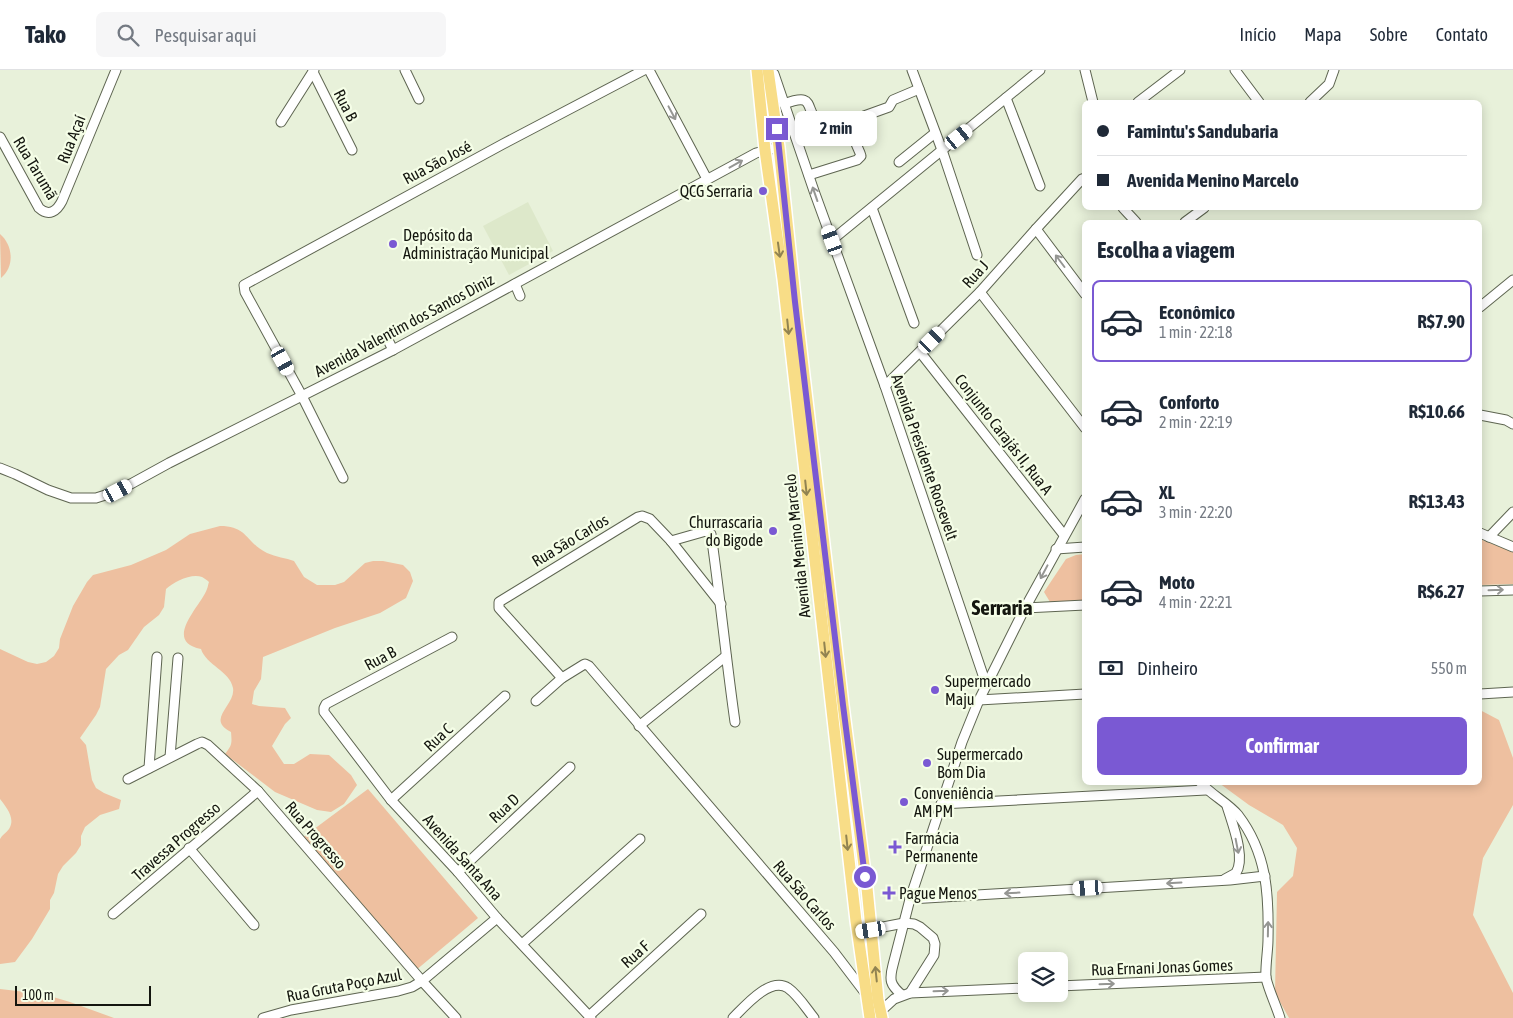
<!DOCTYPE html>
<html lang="pt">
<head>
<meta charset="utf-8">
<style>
	body { margin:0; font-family:"Asap Condensed",sans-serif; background:#f6f6f7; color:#1f2937; height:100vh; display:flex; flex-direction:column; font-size:19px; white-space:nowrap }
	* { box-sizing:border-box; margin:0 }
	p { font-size:16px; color:#747a83 }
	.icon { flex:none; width:28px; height:28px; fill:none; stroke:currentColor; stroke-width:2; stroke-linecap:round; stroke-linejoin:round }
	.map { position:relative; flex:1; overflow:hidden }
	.details { position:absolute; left:1082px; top:150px; width:400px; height:565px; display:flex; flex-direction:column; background:#fff; border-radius:8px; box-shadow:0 2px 12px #0003 }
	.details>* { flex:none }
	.banner { position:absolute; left:1082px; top:30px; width:400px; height:110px; border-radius:8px; box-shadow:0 2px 12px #0003; display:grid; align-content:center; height:110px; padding:0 15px; background:#fff }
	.buttons { position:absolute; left:1018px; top:882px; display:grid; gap:10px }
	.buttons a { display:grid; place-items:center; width:50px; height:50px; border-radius:8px; background:#fff; box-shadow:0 2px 12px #0003; font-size:25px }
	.scale { position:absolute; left:15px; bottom:12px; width:136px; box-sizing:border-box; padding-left:5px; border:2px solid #14160f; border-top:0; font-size:14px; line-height:18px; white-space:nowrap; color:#14160f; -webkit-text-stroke:4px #f5fee7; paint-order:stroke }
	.end { position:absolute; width:22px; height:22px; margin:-11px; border:6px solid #7a59d3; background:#fff; box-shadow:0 0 0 2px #fff }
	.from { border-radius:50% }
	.bubble { position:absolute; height:35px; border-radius:8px; background:#fff; box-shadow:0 2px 12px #0003; font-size:16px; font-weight:700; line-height:35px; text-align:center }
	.car { position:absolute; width:15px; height:30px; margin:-15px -8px; border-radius:6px; box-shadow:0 0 4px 1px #0007; background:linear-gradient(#fff 24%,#345 0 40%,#fff 0 76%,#345 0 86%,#fff 0) }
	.banner b { display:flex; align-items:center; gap:18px; height:48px; font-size:19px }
	.banner b+b { border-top:1px solid #e0e1e3 }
	.banner i { width:12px; height:12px; background:#1f2937 }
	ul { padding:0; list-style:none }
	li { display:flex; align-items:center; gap:15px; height:82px; margin:0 10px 8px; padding:0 5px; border:2px solid transparent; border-radius:8px }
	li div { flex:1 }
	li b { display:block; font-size:19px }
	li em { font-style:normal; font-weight:700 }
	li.current { border-color:#7a59d3 }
	li>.icon { width:45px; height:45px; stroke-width:1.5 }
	h2 { padding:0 15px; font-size:22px; line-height:60px }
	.pay { display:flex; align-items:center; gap:12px; height:55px; padding:0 15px; font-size:19px }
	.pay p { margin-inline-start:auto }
	.button { display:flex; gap:10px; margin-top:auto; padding:10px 15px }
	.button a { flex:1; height:58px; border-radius:8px; background:#7a59d3; color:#fff; font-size:20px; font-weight:700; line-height:58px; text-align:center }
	header { display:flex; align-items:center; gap:30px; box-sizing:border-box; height:70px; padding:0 25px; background:#fff; border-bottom:1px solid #e0e1e3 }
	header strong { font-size:24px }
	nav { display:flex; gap:28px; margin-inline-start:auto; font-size:18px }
	.search { width:350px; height:45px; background:#f6f6f7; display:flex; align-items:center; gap:12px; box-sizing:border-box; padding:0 18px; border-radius:8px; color:#747a83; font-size:19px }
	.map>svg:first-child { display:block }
</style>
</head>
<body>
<header>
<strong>Tako</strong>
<div class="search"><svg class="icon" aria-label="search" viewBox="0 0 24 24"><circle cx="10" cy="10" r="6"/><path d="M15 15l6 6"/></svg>Pesquisar aqui</div>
<nav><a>Início</a><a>Mapa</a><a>Sobre</a><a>Contato</a></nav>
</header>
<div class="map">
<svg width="1513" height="948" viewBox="0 0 1513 948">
	<rect width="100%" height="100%" fill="#e8f1da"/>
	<polygon fill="#dde8ca" points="528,132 553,181 509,205 483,156"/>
	<g fill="#eec0a0">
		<path d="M 0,164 C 13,175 15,197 1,208 Z"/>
		<path d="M 220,456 C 248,456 246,473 267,483 C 276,487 286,488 294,491 L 304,507 L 317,515 L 335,515 L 344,512 L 365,493 L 373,491 L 383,491 L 403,495 L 410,502 L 413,511 L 406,528 L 380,543 L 335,558 L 263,587 L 261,609 L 254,621 L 252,634 L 259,636 L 285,638 L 291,648 L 285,654 L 272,676 L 284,694 L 294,694 L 310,684 L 329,685 L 351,705 L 357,715 L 344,734 L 331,742 L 317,740 L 275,722 L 225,684 C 232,675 232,674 231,662 C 205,649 236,635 233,618 C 230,601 206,595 201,579 C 162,571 201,536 207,519 C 208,517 208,514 209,512 C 207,510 204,508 202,507 C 191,503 174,512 166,519 L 164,537 L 159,545 L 144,557 L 128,580 L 119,585 L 106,599 L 100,637 L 96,645 L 80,668 L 86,675 L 92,710 L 96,718 L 104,723 L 121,730 L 119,739 L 100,745 L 85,757 L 81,766 L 81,775 L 76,783 L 63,796 L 58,804 L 54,823 L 50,830 L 50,839 L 32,869 L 15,892 L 0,894 L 0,769 C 2,765 6,763 9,759 C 16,748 6,737 0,729 L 0,579 L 28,592 L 37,594 L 46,592 L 54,586 L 59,578 L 60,569 L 73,536 L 87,512 L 93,505 L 131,495 L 166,480 L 190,464 Z"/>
		<polygon points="1480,469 1513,482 1513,514 1480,515"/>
		<polygon points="1085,484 1085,531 1050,532 1044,522 1066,489 1076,485"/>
		<polygon points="1480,640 1499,650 1513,688 1513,735 1483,788 1473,845 1513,923 1513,948 1289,948 1275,923 1277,822 1293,806 1297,778 1283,755 1249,735 1219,713 1480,712"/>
		<polygon points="368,719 478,848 415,901 298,771"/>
		<polygon points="0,919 43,924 70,932 114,948 0,948"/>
	</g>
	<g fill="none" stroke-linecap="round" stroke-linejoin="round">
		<defs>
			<g id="minor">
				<polyline points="405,0 419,29"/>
				<polyline points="649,0 707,109"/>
				<polyline points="770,0 774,4 814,121 885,316 986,614"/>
				<polyline points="912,0 942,80 977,185"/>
				<polyline points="1085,0 1093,32"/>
				<polyline points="1235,0 1259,32"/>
				<polyline points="313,2 352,80"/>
				<polyline points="1006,28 1040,116"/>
				<polyline points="1138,32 1180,0"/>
				<polyline points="1310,32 1329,14 1334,0"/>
				<path d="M 784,34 C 816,22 804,38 818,52 L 841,47 L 845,48 L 860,83 L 861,86 L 857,90 L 809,105"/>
				<polyline points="864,46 889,37 893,30 919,19"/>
				<polyline points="281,52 314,0"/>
				<path d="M 0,67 L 39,138 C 49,147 57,141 62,131 L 116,0"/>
				<polyline points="899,92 935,63"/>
				<polyline points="872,138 914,253"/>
				<polyline points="1123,138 1136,152"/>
				<polyline points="1185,152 1204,138"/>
				<polyline points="1036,159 1085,224"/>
				<polyline points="832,170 1040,0"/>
				<polyline points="515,214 520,226"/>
				<polyline points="980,222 1085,358"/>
				<polyline points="1480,237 1513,210"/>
				<polyline points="388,270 393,280"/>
				<polyline points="920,282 1064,465"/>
				<polyline points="885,316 980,222 1036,159 1082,109 1085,108"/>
				<polyline points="1480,345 1506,350 1513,354"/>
				<polyline points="0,398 15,404 48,420 71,428 96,428 118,421 169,393 393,280 756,83 779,77"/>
				<polyline points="343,408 302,326 245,222 244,215 503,74 644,0"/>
				<polyline points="1480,463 1513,477"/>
				<polyline points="1489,467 1513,442"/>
				<path d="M 671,471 L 706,461 L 711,464 C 720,526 726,589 735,652"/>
				<polyline points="1056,479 1085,477"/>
				<polyline points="1480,521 1513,520"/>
				<polyline points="1025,538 1085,535"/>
				<polyline points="452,567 326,634 324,638 324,642 391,730 458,802 497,848 591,948"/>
				<polyline points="562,608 499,538 499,532 638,447 642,446 650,449 671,471 721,534"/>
				<polyline points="1480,624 1513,622"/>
				<polyline points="979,630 1085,624"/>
				<polyline points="536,631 562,608 583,595 585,594 589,596 834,882 866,924"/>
				<polyline points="639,656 726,586"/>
				<polyline points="170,687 178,588"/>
				<polyline points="149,698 157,587"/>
				<polyline points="128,709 197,674 202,672 208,675 258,721 422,911 456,948"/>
				<path d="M 1200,712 C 1211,725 1227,732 1238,745 C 1267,783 1269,824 1268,870 C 1268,880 1265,898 1266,908 C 1269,921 1276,935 1280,948"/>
				<polyline points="391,730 505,626"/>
				<polyline points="941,734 1206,720"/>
				<polyline points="189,778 254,855"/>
				<polyline points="458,802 570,697"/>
				<path d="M 1225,809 L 1236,803 C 1246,787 1232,753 1227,736"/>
				<polyline points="910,829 1230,810 1265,806"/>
				<polyline points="113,844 258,721"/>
				<polyline points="857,862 904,853 914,854 920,857 933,868 935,874 934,885 910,923"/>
				<polyline points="522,874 640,769"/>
				<polyline points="1059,916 1266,907"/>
				<path d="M 902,925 C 890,915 889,910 893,895 L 910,829 L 962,672 L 979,630 L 1025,538 L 1085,429"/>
				<polyline points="881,941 894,929 910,923 1026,918"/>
				<polyline points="589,946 701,844"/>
				<polyline points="263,948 291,940 398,921 412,917 422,911 497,848"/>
				<path d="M 733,948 C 744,937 770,906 788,918 C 798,925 806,938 814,948"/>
			</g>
			<g id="major">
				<polyline points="757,0 765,80 783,209 856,851 870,948"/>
				<polyline points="768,0 779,77 797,246 843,635 867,818 878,930 882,948"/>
			</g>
		</defs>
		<use href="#minor" stroke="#5e6551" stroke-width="11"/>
		<use href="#major" stroke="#fff" stroke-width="14"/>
		<use href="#minor" stroke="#fff" stroke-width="9"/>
		<use href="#major" stroke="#f8dd87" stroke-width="11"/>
	</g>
	<defs><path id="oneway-shaft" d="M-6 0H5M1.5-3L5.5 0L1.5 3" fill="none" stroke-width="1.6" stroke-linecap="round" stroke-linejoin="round" transform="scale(1.25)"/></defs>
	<g stroke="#959693">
		<use href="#oneway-shaft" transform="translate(672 43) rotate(62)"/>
		<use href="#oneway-shaft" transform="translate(736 94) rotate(-29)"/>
		<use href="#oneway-shaft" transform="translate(815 124) rotate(-109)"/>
		<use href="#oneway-shaft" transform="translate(1060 191) rotate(-127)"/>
		<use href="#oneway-shaft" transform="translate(1044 502) rotate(118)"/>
		<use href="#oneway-shaft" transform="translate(1496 520) rotate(-2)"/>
		<use href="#oneway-shaft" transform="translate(1237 776) rotate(79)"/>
		<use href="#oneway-shaft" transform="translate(1174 813) rotate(177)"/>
		<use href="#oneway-shaft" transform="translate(1012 823) rotate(177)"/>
		<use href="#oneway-shaft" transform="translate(1268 859) rotate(-89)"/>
		<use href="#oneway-shaft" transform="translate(1107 914) rotate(-2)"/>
		<use href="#oneway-shaft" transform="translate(941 921) rotate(-2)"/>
	</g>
	<g stroke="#918351">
		<use href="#oneway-shaft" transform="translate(779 180) rotate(82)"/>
		<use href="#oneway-shaft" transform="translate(788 257) rotate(84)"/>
		<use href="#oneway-shaft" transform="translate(806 418) rotate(84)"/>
		<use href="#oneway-shaft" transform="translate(825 580) rotate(84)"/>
		<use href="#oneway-shaft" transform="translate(847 773) rotate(84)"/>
		<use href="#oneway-shaft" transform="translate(876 904) rotate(-96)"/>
	</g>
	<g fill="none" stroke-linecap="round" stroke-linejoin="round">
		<polyline stroke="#7a59d3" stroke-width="6" points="777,59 795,232 843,635 865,807"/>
	</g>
	<g fill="#7a59d3" stroke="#f5fee7" stroke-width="2">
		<circle cx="763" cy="121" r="5"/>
		<circle cx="393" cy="174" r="5"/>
		<circle cx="773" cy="461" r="5"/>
		<circle cx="935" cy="620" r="5"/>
		<circle cx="927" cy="693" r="5"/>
		<circle cx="904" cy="732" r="5"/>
		<path d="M892.5 769.5h5v5h5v5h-5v5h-5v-5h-5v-5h5z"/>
		<path d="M886.5 815.5h5v5h5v5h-5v5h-5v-5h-5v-5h5z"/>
	</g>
	<g text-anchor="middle" stroke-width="4.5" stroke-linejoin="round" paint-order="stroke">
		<g font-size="16" fill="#14160f" stroke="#f5fee7">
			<text transform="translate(346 35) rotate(63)" y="6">Rua B</text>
			<text transform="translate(71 69) rotate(-68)" y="6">Rua Açaí</text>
			<text transform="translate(437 92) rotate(-28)" y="6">Rua São José</text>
			<text transform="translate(36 98) rotate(59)" y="6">Rua Tarumã</text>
			<text transform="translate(975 204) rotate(-48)" y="6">Rua J</text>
			<text transform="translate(404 255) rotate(-28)" y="6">Avenida Valentim dos Santos Diniz</text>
			<text transform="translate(1004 364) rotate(52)" y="6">Conjunto Carajás II, Rua A</text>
			<text transform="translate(925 387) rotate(71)" y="6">Avenida Presidente Roosevelt</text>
			<text transform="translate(570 470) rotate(-31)" y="6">Rua São Carlos</text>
			<text transform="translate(797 476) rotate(-96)" y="6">Avenida Menino Marcelo</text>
			<text transform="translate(380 588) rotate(-28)" y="6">Rua B</text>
			<text transform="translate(438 667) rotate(-43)" y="6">Rua C</text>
			<text transform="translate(504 738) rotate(-43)" y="6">Rua D</text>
			<text transform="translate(316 765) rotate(49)" y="6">Rua Progresso</text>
			<text transform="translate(176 771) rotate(-41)" y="6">Travessa Progresso</text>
			<text transform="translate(463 787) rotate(48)" y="6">Avenida Santa Ana</text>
			<text transform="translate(805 825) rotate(49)" y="6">Rua São Carlos</text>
			<text transform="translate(635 884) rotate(-42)" y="6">Rua F</text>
			<text transform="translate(1162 897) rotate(-2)" y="6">Rua Ernani Jonas Gomes</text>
			<text transform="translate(344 915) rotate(-11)" y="6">Rua Gruta Poço Azul</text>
		</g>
		<g font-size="16" fill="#14160f" stroke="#f5fee7" text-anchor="start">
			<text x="753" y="127" text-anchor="end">QCG Serraria</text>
			<text x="403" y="171">Depósito da<tspan x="403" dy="18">Administração Municipal</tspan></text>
			<text x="763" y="458" text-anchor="end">Churrascaria<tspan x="763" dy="18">do Bigode</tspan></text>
			<text x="945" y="617">Supermercado<tspan x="945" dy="18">Maju</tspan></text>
			<text x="937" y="690">Supermercado<tspan x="937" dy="18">Bom Dia</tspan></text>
			<text x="914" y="729">Conveniência<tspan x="914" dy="18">AM PM</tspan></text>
			<text x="905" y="774">Farmácia<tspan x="905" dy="18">Permanente</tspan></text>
			<text x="899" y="829">Pague Menos</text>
		</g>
		<g font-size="21" font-weight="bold" fill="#14160f" stroke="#f5fee7">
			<text x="1002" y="545">Serraria</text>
		</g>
	</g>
</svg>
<div class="buttons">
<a><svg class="icon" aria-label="layers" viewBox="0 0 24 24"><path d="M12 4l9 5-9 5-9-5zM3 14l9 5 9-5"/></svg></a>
</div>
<div class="scale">100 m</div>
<i class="end from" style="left:865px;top:807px"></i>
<i class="end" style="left:777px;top:59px"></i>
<div class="bubble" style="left:795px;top:41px;width:82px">2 min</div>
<i class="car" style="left:959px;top:67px;rotate:51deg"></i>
<i class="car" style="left:832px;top:170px;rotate:340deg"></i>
<i class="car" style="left:932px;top:270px;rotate:45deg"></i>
<i class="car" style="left:283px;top:291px;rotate:151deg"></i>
<i class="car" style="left:118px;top:421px;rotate:62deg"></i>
<i class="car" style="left:1088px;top:818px;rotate:267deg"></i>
<i class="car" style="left:871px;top:860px;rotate:261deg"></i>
<div class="banner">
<b><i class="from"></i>Famintu's Sandubaria</b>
<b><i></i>Avenida Menino Marcelo</b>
</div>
<section class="details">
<h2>Escolha a viagem</h2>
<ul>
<li class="current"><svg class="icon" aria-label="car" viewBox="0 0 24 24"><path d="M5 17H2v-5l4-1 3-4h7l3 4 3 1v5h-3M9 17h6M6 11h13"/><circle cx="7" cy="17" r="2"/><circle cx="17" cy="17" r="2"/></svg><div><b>Econômico</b><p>1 min · 22:18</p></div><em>R$7.90</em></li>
<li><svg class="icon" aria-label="car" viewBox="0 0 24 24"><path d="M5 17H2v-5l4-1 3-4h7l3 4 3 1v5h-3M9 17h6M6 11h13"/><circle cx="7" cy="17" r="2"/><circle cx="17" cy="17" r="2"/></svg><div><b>Conforto</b><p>2 min · 22:19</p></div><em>R$10.66</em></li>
<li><svg class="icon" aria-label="car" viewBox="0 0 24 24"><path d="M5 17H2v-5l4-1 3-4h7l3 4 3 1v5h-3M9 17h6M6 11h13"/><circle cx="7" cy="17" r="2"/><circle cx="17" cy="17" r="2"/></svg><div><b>XL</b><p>3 min · 22:20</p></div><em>R$13.43</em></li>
<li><svg class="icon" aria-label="car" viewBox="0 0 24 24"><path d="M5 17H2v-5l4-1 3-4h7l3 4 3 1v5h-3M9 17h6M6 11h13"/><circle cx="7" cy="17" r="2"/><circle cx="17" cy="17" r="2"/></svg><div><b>Moto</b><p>4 min · 22:21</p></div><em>R$6.27</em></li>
</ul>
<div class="pay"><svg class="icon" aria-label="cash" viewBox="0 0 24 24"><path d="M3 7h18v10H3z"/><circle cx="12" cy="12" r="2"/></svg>Dinheiro<p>550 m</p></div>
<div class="button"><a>Confirmar</a></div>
</section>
</div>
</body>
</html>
